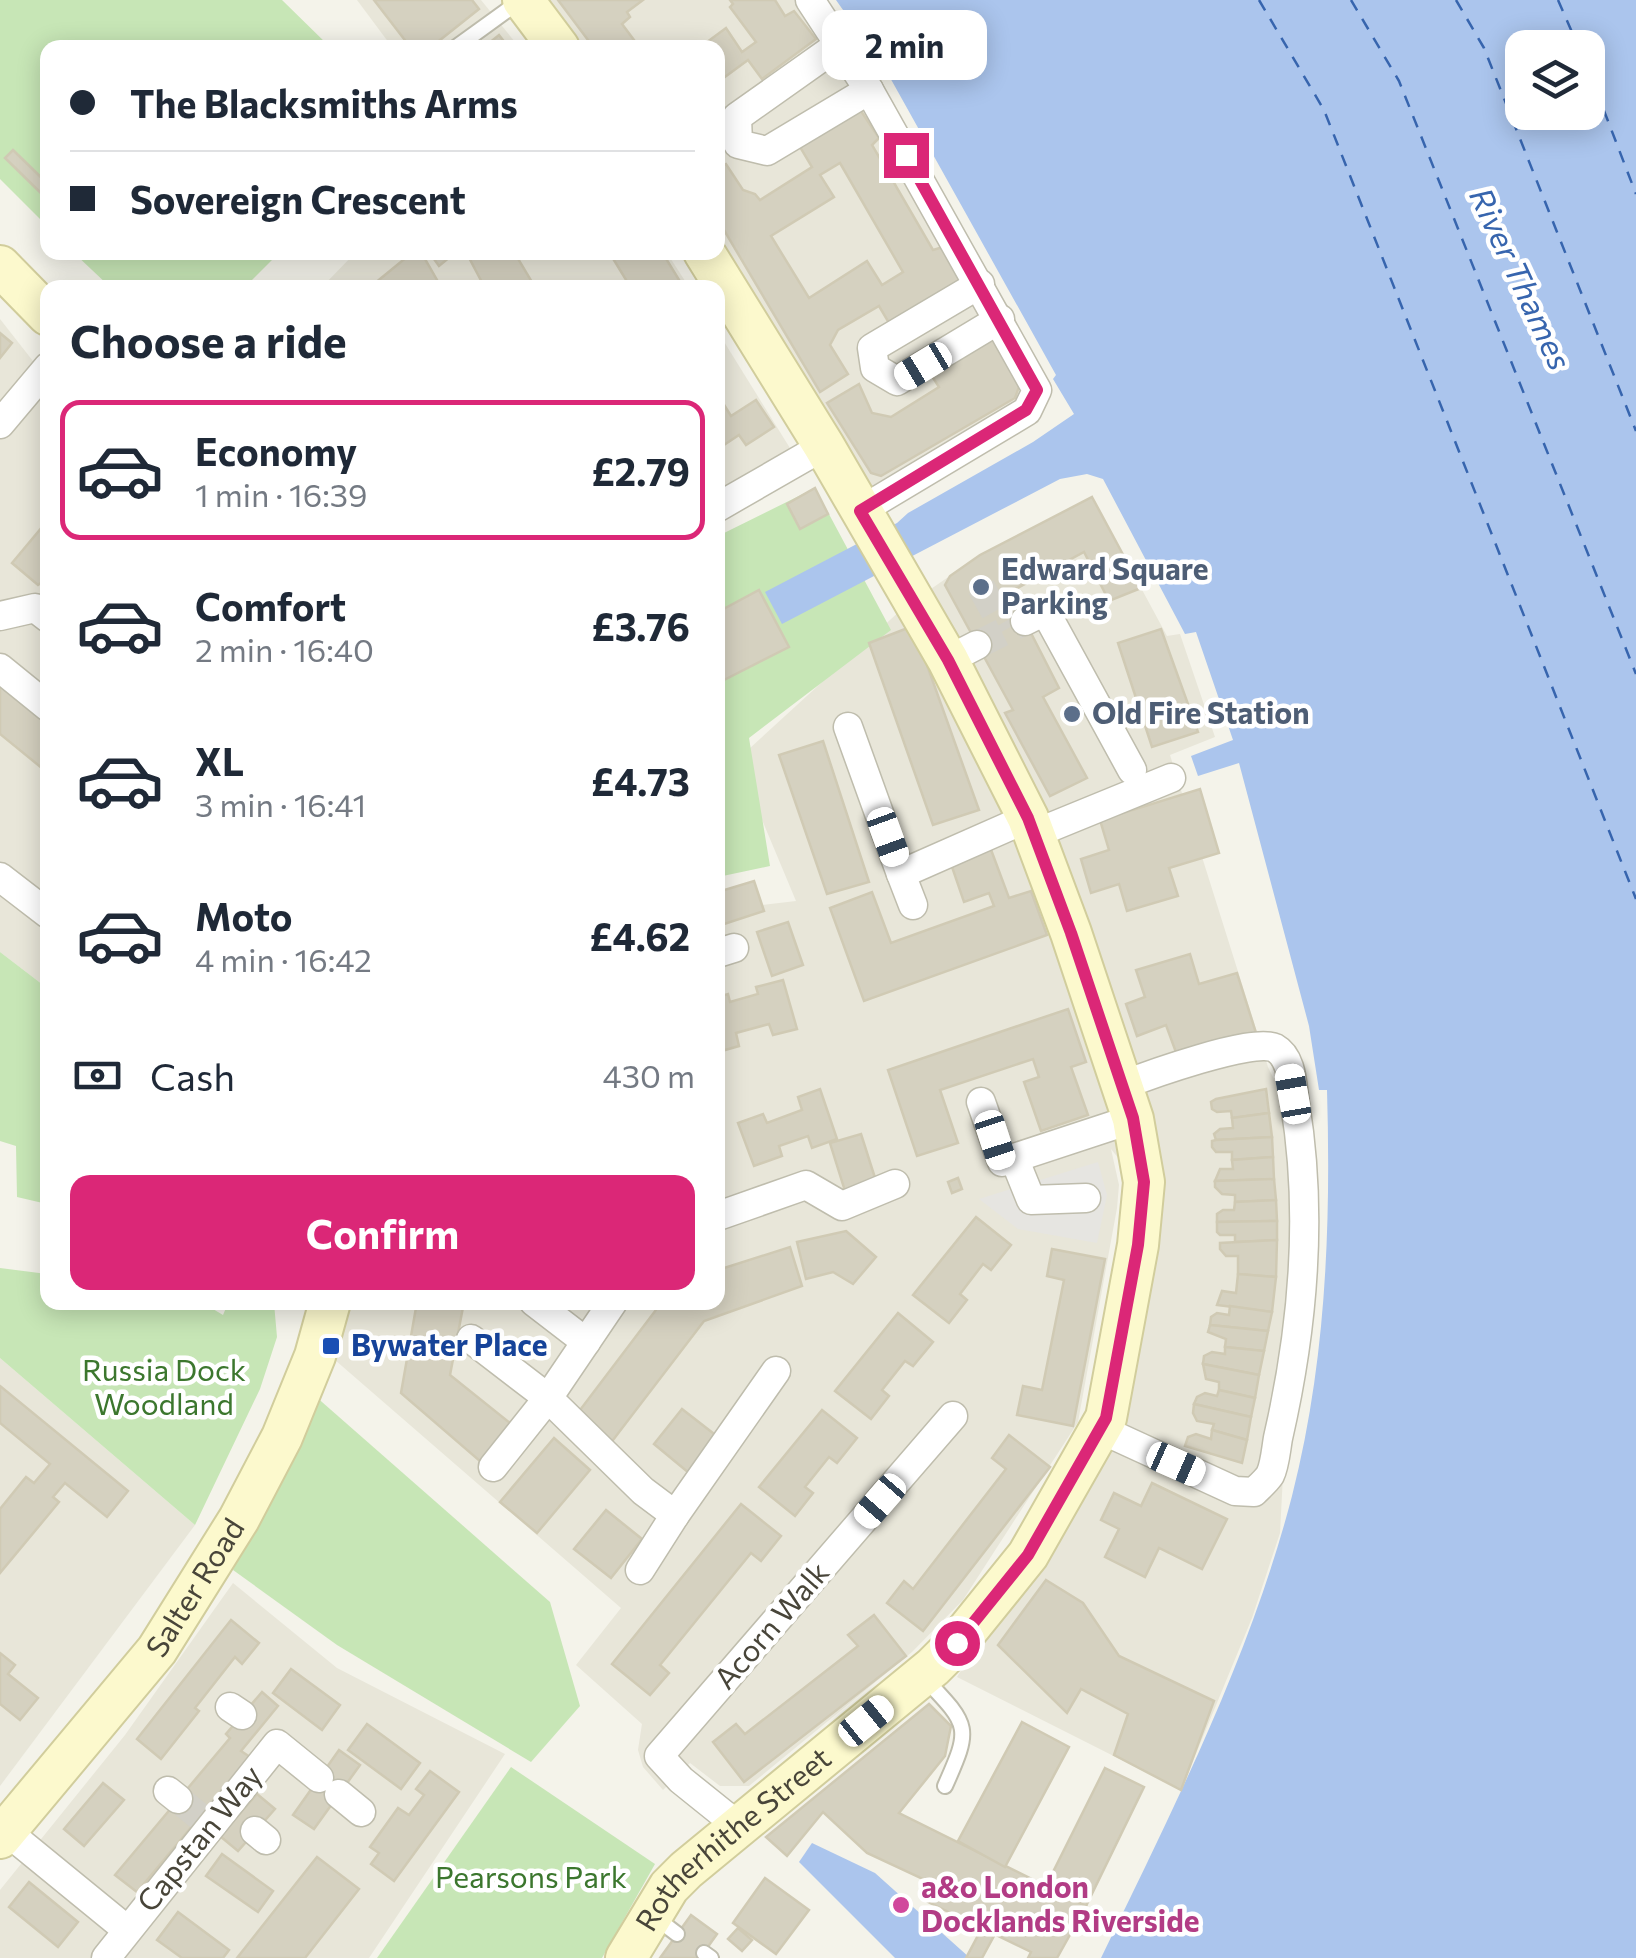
<!DOCTYPE html>
<html lang="en">
<head>
<meta charset="utf-8">
<style>
	body { margin:0; font-family:Commissioner,sans-serif; background:#f2f2f3; color:#1f2937; height:100vh; display:flex; flex-direction:column; font-size:38px; white-space:nowrap }
	* { box-sizing:border-box; margin:0 }
	p { font-size:32px; color:#747a83 }
	.icon { flex:none; width:55px; height:55px; fill:none; stroke:currentColor; stroke-width:2; stroke-linecap:round; stroke-linejoin:round }
	.map { position:relative; flex:1; overflow:hidden }
	.side { position:absolute; left:40px; top:280px; width:685px; height:1030px; display:flex; flex-direction:column; background:#fff; border-radius:20px; box-shadow:0 5px 25px #0003 }
	.side>* { flex:none }
	.hud { position:absolute; left:40px; top:40px; width:685px; height:220px; border-radius:20px; box-shadow:0 5px 25px #0003; display:grid; align-content:center; height:220px; padding:0 30px; background:#fff }
	.fabs { position:absolute; left:1505px; top:30px; display:grid; gap:20px }
	.fabs a { display:grid; place-items:center; width:100px; height:100px; border-radius:20px; background:#fff; box-shadow:0 5px 25px #0003; font-size:50px }
	.end { position:absolute; width:45px; height:45px; margin:-22px; border:12px solid #db2777; background:#fff; box-shadow:0 0 0 5px #fff }
	.from { border-radius:50% }
	.bubble { position:absolute; height:70px; border-radius:20px; background:#fff; box-shadow:0 5px 25px #0003; font-size:32px; font-weight:700; line-height:70px; text-align:center }
	.car { position:absolute; width:30px; height:60px; margin:-30px -15px; border-radius:12px; box-shadow:0 0 8px 2px #0007; background:linear-gradient(#fff 24%,#345 0 40%,#fff 0 76%,#345 0 86%,#fff 0) }
	.hud b { display:flex; align-items:center; gap:35px; height:95px; font-size:38px }
	.hud b+b { border-top:2px solid #e0e1e3 }
	.hud i { width:25px; height:25px; background:#1f2937 }
	ul { padding:0; list-style:none }
	li { display:flex; align-items:center; gap:30px; height:140px; margin:0 20px 15px; padding:0 10px; border:5px solid transparent; border-radius:20px }
	li div { flex:1 }
	li b { display:block; font-size:38px }
	li em { font-style:normal; font-weight:700 }
	li.on { border-color:#db2777 }
	li>.icon { width:90px; height:90px; stroke-width:1.5 }
	h2 { padding:0 30px; font-size:45px; line-height:120px }
	.pay { display:flex; align-items:center; gap:25px; height:110px; padding:0 30px; font-size:38px }
	.pay p { margin-inline-start:auto }
	.cta { display:flex; gap:20px; margin-top:auto; padding:20px 30px }
	.cta a { flex:1; height:115px; border-radius:20px; background:#db2777; color:#fff; font-size:40px; font-weight:700; line-height:115px; text-align:center }
	.map>svg:first-child { display:block }
</style>
</head>
<body>
<div class="map">
<svg width="1636" height="1958" viewBox="0 0 1636 1958">
	<rect width="100%" height="100%" fill="#f4f3ea"/>
	<g fill="#e8e6d9">
		<polygon points="357,0 481,0 519,47 392,47"/>
		<polygon points="543,0 804,0 1029,392 1025,405 878,494 862,489 717,252 718,48 577,47"/>
		<polygon points="356,252 667,253 689,287 321,288"/>
		<polygon points="0,319 47,379 47,988 0,952"/>
		<polygon points="718,332 793,453 718,494"/>
		<polygon points="1092,497 1167,636 1180,634 1215,737 1170,755 1268,1067 1289,1110 1292,1302 1280,1533 1252,1618 1181,1790 957,1677 1115,1420 1158,1208 1111,1149 1119,1185 1117,1208 1078,1422 963,1600 912,1652 749,1786 720,1786 690,1763 663,1790 643,1767 638,1750 642,1724 576,1665 621,1608 335,1360 346,1303 718,1302 718,910 796,901 737,760 902,609 980,555"/>
		<polygon points="0,1358 195,1525 0,1786"/>
		<polygon points="233,1583 337,1668 505,1754 369,1958 0,1958 0,1890 125,1735"/>
	</g>
	<g fill="#c7e6b6">
		<polygon points="0,0 282,0 330,47 48,48 47,226 0,179"/>
		<polygon points="74,253 279,253 244,288 110,287"/>
		<polygon points="815,488 891,630 749,738 770,866 718,877 718,536"/>
		<polygon points="0,952 47,988 47,1204 17,1197 16,1146 0,1141"/>
		<polygon points="0,1268 47,1274 48,1302 203,1303 223,1315 228,1303 274,1303 277,1337 260,1389 195,1525 0,1358"/>
		<polygon points="314,1395 550,1602 580,1706 531,1762 337,1645 233,1570"/>
		<polygon points="511,1767 655,1864 602,1958 377,1958"/>
	</g>
	<polygon fill="#e6e5e1" points="1098,1162 1107,1195 1097,1243 1018,1229 979,1199"/>
	<g fill="#abc5ed" fill-rule="evenodd">
		<path d="M 836,0 L 1636,0 L 1636,1958 L 1101,1958 C 1173,1809 1250,1658 1292,1496 C 1326,1363 1331,1226 1327,1090 L 1319,1090 L 1309,1026 L 1239,763 L 1198,776 L 1191,756 L 1233,740 L 1196,632 L 1185,634 L 1103,479 L 1087,474 L 1060,479 L 782,624 L 765,592 L 897,523 L 908,513 L 1033,442 L 1074,414 L 1053,379 L 1056,375 L 888,74 ZM 1522,48 L 1588,48 L 1588,112 L 1522,112 Z"/>
		<polygon points="812,1843 875,1873 970,1958 895,1958 799,1862"/>
	</g>
	<g fill="none" stroke-linecap="round" stroke-linejoin="round">
		<g stroke="#3765ae" stroke-width="2.5" stroke-dasharray="12 10" stroke-linecap="butt">
			<polyline points="1259,0 1324,110 1636,899"/>
			<polyline points="1351,0 1399,81 1636,674"/>
			<polyline points="1456,0 1484,48 1636,431"/>
			<polyline points="1558,0 1579,48"/>
			<polyline points="1588,69 1636,194"/>
		</g>
	</g>
	<g fill="#d5d1c0" stroke="#d0cab4" stroke-width="2.5" fill-rule="evenodd">
		<polygon points="374,0 472,0 479,9 430,48 411,48"/>
		<polygon points="558,0 643,0 627,12 630,17 622,24 640,48 594,48"/>
		<polygon points="730,0 775,0 785,16 794,11 816,39 762,79 748,60 718,82 718,48 699,48 726,28 742,52 756,42 730,7 733,4"/>
		<polygon points="499,35 509,48 483,48"/>
		<path d="M 859,108 L 879,138 L 872,145 L 933,250 L 943,247 L 961,282 L 892,328 L 879,306 L 838,330 L 830,345 L 848,374 L 820,392 L 718,220 L 718,168 L 726,164 L 743,190 L 755,194 L 760,200 L 812,167 L 800,147 ZM 840,163 L 903,272 L 882,285 L 867,261 L 809,298 L 771,236 L 834,197 L 820,175 Z"/>
		<polygon points="13,150 48,184 48,200 5,158"/>
		<polygon points="413,252 421,252 437,280 428,288 369,288"/>
		<polygon points="429,252 456,252 439,266"/>
		<polygon points="466,252 514,252 532,282 523,288 485,288"/>
		<polygon points="609,252 662,252 684,288 631,288"/>
		<polygon points="0,333 12,343 0,358"/>
		<polygon points="991,334 1020,384 1015,398 881,476 871,473 827,403 859,384 872,413 891,417 939,387 928,370"/>
		<polygon points="721,400 731,416 756,400 774,427 746,445 739,435 718,449 718,402"/>
		<polygon points="815,488 828,514 800,529 787,504"/>
		<polygon points="1092,497 1141,588 1109,601 1084,552 1010,592 1059,688 1043,697 1087,778 1050,796 1005,713 1013,710 945,585 950,576 980,555"/>
		<polygon points="48,520 48,578 38,585 12,563"/>
		<polygon points="759,590 789,647 718,683 718,612"/>
		<polygon points="913,626 979,810 933,825 869,643"/>
		<polygon points="1161,629 1198,732 1152,747 1118,643"/>
		<polygon points="0,684 48,723 48,773 0,734"/>
		<polygon points="823,741 869,882 827,894 779,755"/>
		<polygon points="1200,789 1219,853 1169,868 1178,896 1127,911 1119,884 1091,893 1081,859 1109,850 1100,820"/>
		<polygon points="990,847 1009,898 1031,891 1047,935 864,1001 830,908 872,892 891,943 994,906 989,893 964,902 950,861"/>
		<polygon points="754,881 764,911 718,926 718,892"/>
		<polygon points="788,922 803,965 772,976 757,932"/>
		<polygon points="1190,954 1199,984 1237,973 1257,1036 1177,1055 1166,1025 1137,1036 1126,1004 1145,997 1136,970"/>
		<polygon points="783,980 797,1029 773,1035 769,1024 736,1033 739,1046 718,1052 718,997 728,994 730,1002 758,994 756,987"/>
		<polygon points="1068,1009 1086,1062 1071,1067 1088,1115 1041,1131 1024,1082 1039,1077 1033,1059 940,1090 958,1143 917,1156 888,1070"/>
		<polygon points="820,1089 837,1139 812,1148 808,1136 779,1146 782,1156 754,1166 738,1123 763,1114 767,1123 802,1110 798,1097"/>
		<polygon points="1266,1089 1269,1113 1232,1118 1231,1111 1217,1112 1212,1109 1211,1102 1216,1099"/>
		<polygon points="1269,1113 1272,1137 1216,1140 1214,1134 1220,1129 1233,1128 1232,1118"/>
		<polygon points="861,1134 876,1181 845,1191 830,1143"/>
		<polygon points="1272,1137 1273,1157 1232,1160 1232,1152 1216,1152 1212,1147 1212,1141 1216,1140"/>
		<polygon points="1273,1157 1274,1179 1215,1181 1220,1169 1233,1169 1232,1160"/>
		<polygon points="958,1178 962,1189 952,1193 948,1182"/>
		<polygon points="1274,1179 1276,1200 1235,1202 1235,1195 1222,1194 1215,1187 1215,1181"/>
		<polygon points="1276,1200 1277,1221 1217,1222 1217,1214 1223,1210 1234,1210 1235,1202"/>
		<polygon points="976,1217 1011,1245 991,1270 983,1264 960,1294 967,1300 949,1323 913,1295"/>
		<polygon points="1277,1221 1277,1240 1235,1242 1235,1235 1220,1235 1217,1232 1217,1222"/>
		<polygon points="846,1231 876,1257 853,1284 833,1272 806,1279 797,1242"/>
		<polygon points="1277,1240 1276,1277 1238,1274 1238,1256 1226,1256 1220,1249 1220,1243"/>
		<polygon points="790,1247 802,1286 704,1321 610,1444 577,1414 662,1302 718,1302 718,1270"/>
		<polygon points="1052,1249 1105,1259 1073,1426 1017,1415 1023,1386 1042,1390 1064,1280 1047,1276"/>
		<polygon points="1238,1274 1276,1277 1272,1312 1217,1305 1222,1291 1236,1293"/>
		<polygon points="417,1302 464,1302 450,1375 510,1423 481,1462 401,1393"/>
		<polygon points="1230,1306 1272,1312 1268,1331 1210,1325 1211,1317 1217,1313 1229,1315"/>
		<polygon points="898,1313 933,1342 913,1366 905,1361 882,1390 889,1396 871,1419 835,1391"/>
		<polygon points="1210,1325 1268,1331 1264,1351 1225,1347 1226,1339 1208,1332"/>
		<polygon points="1225,1347 1264,1351 1259,1375 1203,1364 1204,1356 1212,1352 1225,1354"/>
		<polygon points="1203,1364 1259,1375 1255,1398 1219,1390 1219,1382 1206,1379"/>
		<polygon points="0,1386 128,1491 107,1517 65,1483 53,1497 59,1502 0,1573 0,1509 26,1477 34,1483 50,1464 0,1423"/>
		<polygon points="1219,1390 1255,1398 1251,1417 1194,1404 1197,1397 1205,1393 1217,1396"/>
		<polygon points="1194,1404 1251,1417 1247,1440 1212,1430 1214,1424 1197,1421 1193,1413"/>
		<polygon points="682,1409 718,1437 689,1473 654,1444"/>
		<polygon points="822,1410 857,1438 837,1463 829,1457 805,1487 813,1493 795,1516 759,1487"/>
		<polygon points="1212,1430 1247,1440 1242,1463 1185,1446 1188,1437 1196,1434 1211,1439"/>
		<polygon points="1009,1435 1050,1467 923,1631 887,1603 904,1581 913,1589 1006,1469 992,1458"/>
		<polygon points="554,1438 590,1470 537,1533 500,1502"/>
		<polygon points="1152,1483 1227,1519 1202,1569 1159,1548 1145,1577 1105,1557 1119,1529 1101,1520 1114,1493 1141,1506"/>
		<polygon points="741,1504 781,1536 761,1561 751,1553 660,1665 669,1673 650,1695 612,1664"/>
		<polygon points="606,1510 642,1539 611,1578 574,1549"/>
		<polygon points="1046,1580 1083,1603 1119,1656 1214,1701 1181,1790 1114,1755 1128,1714 1081,1689 1067,1713 998,1645"/>
		<polygon points="874,1615 906,1656 744,1782 713,1742 736,1724 745,1734 858,1646 848,1635"/>
		<polygon points="231,1620 259,1643 242,1664 235,1657 195,1708 199,1711 161,1759 137,1739"/>
		<polygon points="0,1653 15,1665 8,1674 38,1698 20,1720 0,1704"/>
		<polygon points="291,1669 340,1705 322,1730 273,1693"/>
		<polygon points="262,1692 278,1706 241,1751 250,1757 137,1892 115,1875 230,1738 226,1734"/>
		<polygon points="929,1704 951,1726 945,1756 899,1813 1086,1906 1057,1958 1028,1958 1031,1952 928,1902 936,1885 867,1853 823,1812 787,1856 766,1837"/>
		<polygon points="1022,1722 1069,1747 1005,1867 958,1841"/>
		<polygon points="367,1724 420,1763 401,1789 348,1750"/>
		<polygon points="339,1750 360,1765 314,1829 293,1815"/>
		<polygon points="1105,1768 1144,1787 1086,1906 1046,1886"/>
		<polygon points="430,1771 459,1792 394,1881 371,1864 379,1853 370,1847 398,1808 409,1815 424,1795 416,1789"/>
		<polygon points="103,1783 124,1800 84,1846 64,1829"/>
		<polygon points="257,1794 275,1809 238,1851 220,1836"/>
		<polygon points="222,1854 273,1891 258,1912 206,1876"/>
		<polygon points="317,1857 359,1889 305,1958 237,1958"/>
		<polygon points="765,1878 809,1910 776,1954 733,1923"/>
		<polygon points="29,1882 78,1922 58,1947 9,1907"/>
		<polygon points="178,1912 229,1950 223,1958 182,1958 157,1940"/>
		<polygon points="691,1915 717,1934 700,1958 660,1958"/>
		<polygon points="738,1928 752,1940 742,1951 728,1939"/>
		<polygon points="982,1928 995,1934 982,1958 966,1958"/>
	</g>
	<g fill="none" stroke-linecap="round" stroke-linejoin="round">
		<g stroke="#d2d0c7" stroke-width="28" stroke-dasharray="28 14" stroke-linecap="butt">
			<polyline points="981,587 1005,630"/>
			<polyline points="977,645 1025,621"/>
			<polyline points="178,1799 200,1817"/>
		</g>
		<defs>
			<g id="lane">
				<polyline points="455,48 520,1"/>
				<path d="M 926,1680 C 970,1726 971,1728 945,1786"/>
				<polyline points="656,1918 677,1934"/>
				<polyline points="704,1953 711,1958"/>
			</g>
			<g id="street">
				<polyline points="810,0 869,90 1037,390 1027,411 860,511"/>
				<polyline points="840,44 737,117 738,144 767,151 869,90"/>
				<polyline points="980,284 872,348 875,368 897,381 1000,319"/>
				<polyline points="0,424 48,367"/>
				<polyline points="718,507 824,446"/>
				<polyline points="0,616 35,608 48,618"/>
				<polyline points="1025,621 1045,611 1132,770"/>
				<polyline points="948,660 977,645"/>
				<polyline points="0,668 48,707"/>
				<polyline points="848,727 901,874 1028,818"/>
				<polyline points="1034,834 1171,778"/>
				<polyline points="901,874 913,905"/>
				<polyline points="0,877 48,914"/>
				<polyline points="718,953 734,948"/>
				<polyline points="981,1102 1002,1162 1133,1119"/>
				<polyline points="1014,1158 1031,1200 1086,1198"/>
				<polyline points="718,1216 806,1185 842,1206 895,1184"/>
				<polyline points="534,1302 586,1342"/>
				<polyline points="471,1339 548,1398 643,1491 675,1515 776,1371"/>
				<path d="M 1100,1429 L 1235,1491 L 1254,1492 C 1259,1487 1266,1481 1270,1475 C 1275,1465 1276,1449 1278,1438 C 1303,1329 1313,1214 1295,1104 C 1292,1087 1293,1058 1275,1048 C 1254,1037 1146,1076 1121,1086"/>
				<polyline points="493,1467 548,1398 613,1302"/>
				<polyline points="640,1570 675,1515"/>
				<polyline points="230,1707 242,1715"/>
				<polyline points="168,1791 178,1799"/>
				<polyline points="339,1794 361,1812"/>
				<polyline points="737,1825 681,1780 659,1756 953,1416"/>
				<polyline points="0,1826 126,1929"/>
				<polyline points="255,1831 266,1840"/>
				<polyline points="106,1958 277,1744 319,1778"/>
			</g>
			<g id="secondary">
				<polyline points="523,0 559,48"/>
				<polyline points="0,266 48,315"/>
				<path id="s1" d="M 0,1838 L 157,1650 L 239,1519 L 282,1437 L 315,1356 L 330,1302"/>
				<path id="s2" d="M 626,1958 L 669,1887 L 686,1870 L 933,1667 L 957,1643 L 1028,1555 L 1106,1418 L 1138,1245 L 1144,1182 L 1133,1119 L 1071,933 L 1028,818 L 948,660 L 824,446 L 704,252"/>
			</g>
		</defs>
		<use href="#lane" stroke="#bfbdad" stroke-width="18"/>
		<use href="#street" stroke="#bfbdad" stroke-width="31"/>
		<use href="#secondary" stroke="#d1cd9c" stroke-width="44"/>
		<use href="#lane" stroke="#fff" stroke-width="14"/>
		<use href="#street" stroke="#fff" stroke-width="28"/>
		<use href="#secondary" stroke="#fcf9cd" stroke-width="40"/>
	</g>
	<g fill="none" stroke-linecap="round" stroke-linejoin="round">
		<polyline stroke="#db2777" stroke-width="12" points="906,155 1037,390 1026,410 860,511 948,660 1028,818 1071,933 1133,1118 1144,1182 1138,1245 1106,1418 1028,1555 957,1643"/>
	</g>
	<g fill="#5c6f8a" stroke="#fff" stroke-width="4">
		<circle cx="981" cy="587" r="10"/>
		<circle cx="1072" cy="714" r="10"/>
	</g>
	<rect fill="#1a4fb4" stroke="#fff" stroke-width="4" x="321" y="1336" width="20" height="20" rx="5"/>
	<circle fill="#d1479c" stroke="#fff" stroke-width="4" cx="901" cy="1905" r="10"/>
	<g text-anchor="middle" stroke-width="9" stroke-linejoin="round" paint-order="stroke">
		<g font-size="30" font-weight="bold" fill="#4e5e75" stroke="#fff" text-anchor="start">
			<text x="1001" y="580">Edward Square<tspan x="1001" dy="34">Parking</tspan></text>
			<text x="1092" y="724">Old Fire Station</text>
		</g>
		<g font-size="30" font-weight="bold" fill="#164399" stroke="#fff" text-anchor="start">
			<text x="351" y="1356">Bywater Place</text>
		</g>
		<g font-size="30" fill="#3c772e" stroke="#fff">
			<text x="164" y="1381">Russia Dock<tspan x="164" dy="34">Woodland</tspan></text>
			<text x="531" y="1888">Pearsons Park</text>
		</g>
		<g font-size="30" fill="#484539" stroke="#fff">
			<text dy="10" stroke="none"><textPath href="#s1" startOffset="318">Salter Road</textPath></text>
			<text transform="translate(772 1626) rotate(-49)" y="10">Acorn Walk</text>
			<text transform="translate(200 1839) rotate(-51)" y="10">Capstan Way</text>
			<text dy="10" stroke="none"><textPath href="#s2" startOffset="162">Rotherhithe Street</textPath></text>
		</g>
		<g font-size="30" font-weight="bold" fill="#b23c85" stroke="#fff" text-anchor="start">
			<text x="921" y="1898">a&amp;o London<tspan x="921" dy="34">Docklands Riverside</tspan></text>
		</g>
		<g font-size="32" font-style="italic" fill="#3765ae" stroke="#fff">
			<text transform="translate(1520 279) rotate(65)" y="11">River Thames</text>
		</g>
	</g>
</svg>
<div class="fabs">
<a><svg class="icon" aria-label="layers" viewBox="0 0 24 24"><path d="M12 4l9 5-9 5-9-5zM3 14l9 5 9-5"/></svg></a>
</div>
<i class="end from" style="left:957px;top:1643px"></i>
<i class="end" style="left:906px;top:155px"></i>
<div class="bubble" style="left:822px;top:10px;width:165px">2 min</div>
<i class="car" style="left:923px;top:366px;rotate:239deg"></i>
<i class="car" style="left:888px;top:837px;rotate:160deg"></i>
<i class="car" style="left:1293px;top:1094px;rotate:350deg"></i>
<i class="car" style="left:995px;top:1140px;rotate:162deg"></i>
<i class="car" style="left:1176px;top:1464px;rotate:114deg"></i>
<i class="car" style="left:880px;top:1501px;rotate:221deg"></i>
<i class="car" style="left:866px;top:1721px;rotate:51deg"></i>
<div class="hud">
<b><i class="from"></i>The Blacksmiths Arms</b>
<b><i></i>Sovereign Crescent</b>
</div>
<section class="side">
<h2>Choose a ride</h2>
<ul>
<li class="on"><svg class="icon" aria-label="car" viewBox="0 0 24 24"><path d="M5 17H2v-5l4-1 3-4h7l3 4 3 1v5h-3M9 17h6M6 11h13"/><circle cx="7" cy="17" r="2"/><circle cx="17" cy="17" r="2"/></svg><div><b>Economy</b><p>1 min · 16:39</p></div><em>£2.79</em></li>
<li><svg class="icon" aria-label="car" viewBox="0 0 24 24"><path d="M5 17H2v-5l4-1 3-4h7l3 4 3 1v5h-3M9 17h6M6 11h13"/><circle cx="7" cy="17" r="2"/><circle cx="17" cy="17" r="2"/></svg><div><b>Comfort</b><p>2 min · 16:40</p></div><em>£3.76</em></li>
<li><svg class="icon" aria-label="car" viewBox="0 0 24 24"><path d="M5 17H2v-5l4-1 3-4h7l3 4 3 1v5h-3M9 17h6M6 11h13"/><circle cx="7" cy="17" r="2"/><circle cx="17" cy="17" r="2"/></svg><div><b>XL</b><p>3 min · 16:41</p></div><em>£4.73</em></li>
<li><svg class="icon" aria-label="car" viewBox="0 0 24 24"><path d="M5 17H2v-5l4-1 3-4h7l3 4 3 1v5h-3M9 17h6M6 11h13"/><circle cx="7" cy="17" r="2"/><circle cx="17" cy="17" r="2"/></svg><div><b>Moto</b><p>4 min · 16:42</p></div><em>£4.62</em></li>
</ul>
<div class="pay"><svg class="icon" aria-label="cash" viewBox="0 0 24 24"><path d="M3 7h18v10H3z"/><circle cx="12" cy="12" r="2"/></svg>Cash<p>430 m</p></div>
<div class="cta"><a>Confirm</a></div>
</section>
</div>
</body>
</html>
